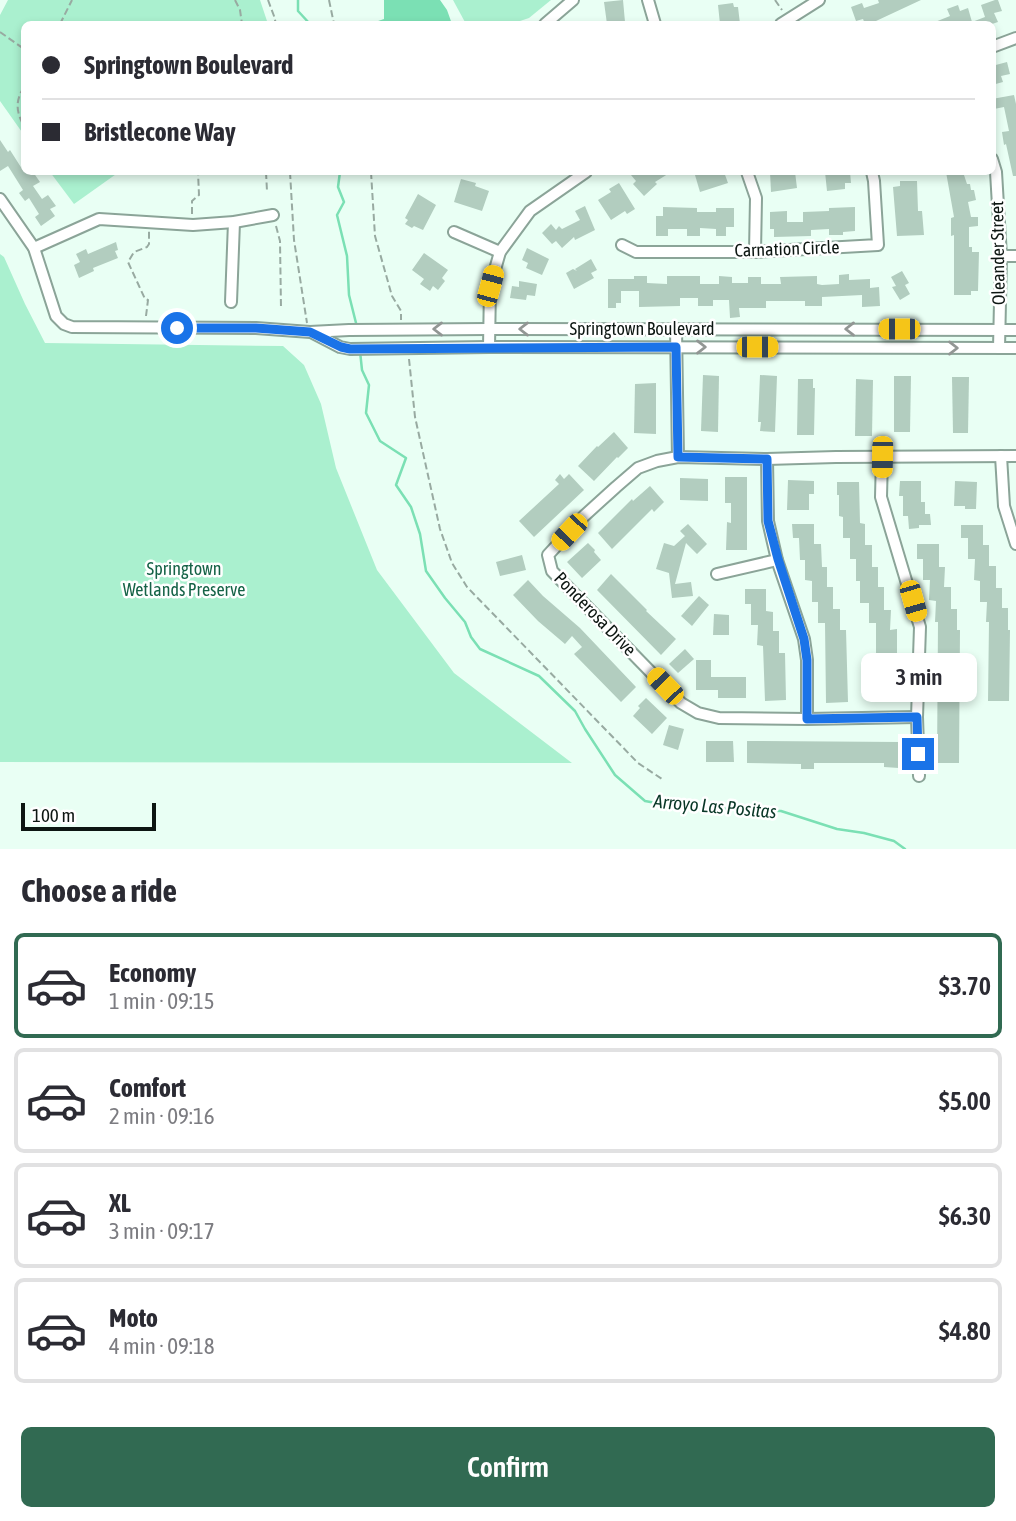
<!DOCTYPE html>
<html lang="en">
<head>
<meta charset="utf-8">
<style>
	body { margin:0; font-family:"Asap Condensed",sans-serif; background:#f2f2f3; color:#2b2b33; height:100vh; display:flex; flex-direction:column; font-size:26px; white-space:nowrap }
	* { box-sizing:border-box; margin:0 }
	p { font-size:23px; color:#7c7c81 }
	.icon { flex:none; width:38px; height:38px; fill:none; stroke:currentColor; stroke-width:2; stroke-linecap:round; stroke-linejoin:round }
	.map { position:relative; height:849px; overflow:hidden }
	.side { display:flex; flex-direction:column; background:#fff; flex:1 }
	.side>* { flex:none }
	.top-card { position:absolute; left:21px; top:21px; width:975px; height:154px; border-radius:10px; box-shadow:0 4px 10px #0003; display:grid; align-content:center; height:154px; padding:0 21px; background:#fff }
	.scale { position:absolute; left:21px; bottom:18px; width:135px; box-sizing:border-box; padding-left:7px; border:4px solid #0d1612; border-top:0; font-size:19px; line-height:24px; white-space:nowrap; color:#0d1612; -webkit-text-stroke:5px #fff; paint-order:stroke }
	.end { position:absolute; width:32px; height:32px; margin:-16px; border:9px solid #1a73e8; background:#fff; box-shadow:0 0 0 4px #fff }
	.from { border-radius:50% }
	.bubble { position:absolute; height:49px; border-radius:10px; background:#fff; box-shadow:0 4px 10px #0003; font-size:23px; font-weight:600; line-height:49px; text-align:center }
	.car { position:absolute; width:21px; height:42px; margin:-21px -10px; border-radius:9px; box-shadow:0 0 5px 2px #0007; background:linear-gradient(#f5c518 24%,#345 0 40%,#f5c518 0 76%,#345 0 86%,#f5c518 0) }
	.top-card b { display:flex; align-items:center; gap:24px; height:66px; font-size:26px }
	.top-card b+b { border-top:2px solid #e1e1e2 }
	.top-card i { width:18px; height:18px; background:#2b2b33 }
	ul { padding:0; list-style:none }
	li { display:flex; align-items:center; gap:21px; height:105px; margin:0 14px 10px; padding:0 7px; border:4px solid #e1e1e2; border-radius:10px }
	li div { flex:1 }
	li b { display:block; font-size:26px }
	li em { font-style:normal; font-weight:600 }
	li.current { border-color:#316a52 }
	li>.icon { width:63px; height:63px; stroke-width:1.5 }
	h2 { padding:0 21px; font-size:32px; line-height:84px }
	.cta { display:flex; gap:14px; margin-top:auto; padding:14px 21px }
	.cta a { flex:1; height:80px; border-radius:10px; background:#316a52; color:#fff; font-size:28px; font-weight:600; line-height:80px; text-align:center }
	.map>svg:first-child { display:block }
</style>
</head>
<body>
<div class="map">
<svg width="1016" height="849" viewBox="0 0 1016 849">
	<rect width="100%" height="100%" fill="#e9fff4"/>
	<g fill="#aaf0cf">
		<polygon points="8,0 260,0 268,24 24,24 24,135 0,101 0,15"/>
		<polygon points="453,0 551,0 529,18 511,24 466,24"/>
		<polygon points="50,172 119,172 74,204"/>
		<polygon points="0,254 4,257 25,304 45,343 283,346 304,365 321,404 336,468 377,570 454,673 572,763 0,762"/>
	</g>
	<polygon fill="#7be0b4" points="384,0 440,0 447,10 452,24 369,24 384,19"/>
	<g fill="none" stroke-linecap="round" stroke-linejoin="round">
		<g stroke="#7be0b4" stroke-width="2.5">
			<polyline points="298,0 298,11 310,24"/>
			<polyline points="340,172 338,187 344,202 337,215 347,256 349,295 357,327"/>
			<polyline points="360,351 362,370 369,385 366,413 380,441 406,458 396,485 411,507 420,534 426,571 445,598 465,622 471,637 480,649 539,676 575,711 585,729 615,775 645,801 678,807 781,811 837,829 864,833 894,841 905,849"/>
		</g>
	</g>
	<g fill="#b2cdbf">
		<polygon points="623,0 625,22 607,24 604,2"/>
		<polygon points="878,0 921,0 876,21 877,23 872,24 865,24 863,19 856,21 851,7 862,3 864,8 879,3"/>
		<polygon points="995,0 998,0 1002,11 994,13 998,22 992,24 930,24 950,16 947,9 958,5 960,11 968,8 972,22 985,17 981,5"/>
		<polygon points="733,3 734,7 738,7 740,24 720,24 718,5"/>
		<polygon points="1007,62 1010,74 1001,76 1003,82 992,85 992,66"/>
		<polygon points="1014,95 1016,104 1016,176 1013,176 1006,144 1004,145 1002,132 1009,131 1004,107 994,109 992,99"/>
		<polygon points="0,140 8,152 10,150 24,172 33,172 40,182 33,186 42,199 48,195 56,206 50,209 55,216 41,226 35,217 39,214 29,198 25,201 19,193 23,190 8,166 0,171"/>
		<polygon points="635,172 671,172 655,182 657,184 644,196 633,184 636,181 631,175"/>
		<polygon points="706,172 724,172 728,183 700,192 695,175"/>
		<polygon points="770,172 795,172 797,188 771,192"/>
		<polygon points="825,172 850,172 851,183 845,183 845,189 827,191"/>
		<polygon points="946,172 963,172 967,184 970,184 971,190 974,190 976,200 968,202 971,217 978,217 978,226 969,227 969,247 972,247 972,252 979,252 978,291 971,291 971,295 954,295 954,235 951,236 951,218 954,217"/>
		<polygon points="461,179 476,183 475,186 489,191 482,211 454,202"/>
		<polygon points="900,181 917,181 918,211 922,211 924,235 897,236 893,187 900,186"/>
		<polygon points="619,183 635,209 627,214 625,211 611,220 598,200 611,192 609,189"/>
		<polygon points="418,194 436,205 423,230 414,226 412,228 405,224 408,220 405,218"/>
		<polygon points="585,206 595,230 575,240 574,237 562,248 556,241 552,244 542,233 551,224 556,230 559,226 562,229 580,220 575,211"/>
		<polygon points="663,207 697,208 697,212 716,212 716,208 734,208 734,227 726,227 726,236 716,236 716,229 700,228 700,236 687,236 687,229 668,229 668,236 656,236 656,216 663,216"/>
		<polygon points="855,207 855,231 843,232 843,235 829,235 829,229 811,230 811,236 774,237 774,229 770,229 770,212 787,211 787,222 803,222 803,212 829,211 829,208"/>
		<polygon points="116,242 118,250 115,251 118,258 93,268 94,271 79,278 74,265 80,262 76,254 86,249 88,254"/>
		<polygon points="527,248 549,259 542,275 526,268 528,263 522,260"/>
		<polygon points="424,253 448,270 442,278 445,281 438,290 433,286 430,291 420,284 424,279 412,270"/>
		<polygon points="591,259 597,270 591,273 594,278 574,289 566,273 573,269 577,271 575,269"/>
		<polygon points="902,271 909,283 905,285 910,294 900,300 892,287 896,286 891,277"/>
		<polygon points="849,274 849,280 870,279 870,288 879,287 880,306 862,307 862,295 822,297 822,306 805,306 805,301 766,301 766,308 739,308 740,317 730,318 729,300 713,300 713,306 698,306 698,298 680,298 680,306 639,307 639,291 621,291 621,303 616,303 616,308 608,308 608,279 634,279 634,276 647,276 647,283 667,284 667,276 700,276 700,284 719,284 719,276 732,277 732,283 748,283 748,277 761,277 761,284 781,284 780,277 817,276 817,284 822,285 839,284 839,275"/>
		<polygon points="519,281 537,284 535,296 527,295 526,300 510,298 512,286 519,287"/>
		<polygon points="703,375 719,376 718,432 701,431"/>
		<polygon points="760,375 777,376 775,432 760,431 761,422 758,422"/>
		<polygon points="894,376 911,376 910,432 894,432"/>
		<polygon points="952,377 969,377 968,433 953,433"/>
		<polygon points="798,379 813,379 813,388 815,388 814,435 797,435"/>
		<polygon points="856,379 873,380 872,436 855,436"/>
		<polygon points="656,383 656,434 634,433 635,384"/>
		<polygon points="614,432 628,448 618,458 617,457 594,481 578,466 597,446 598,447"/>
		<polygon points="560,474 564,479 569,474 584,490 534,537 519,521 559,484 555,480"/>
		<polygon points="725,477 747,477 747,550 726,550 727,522 731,523 731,503 725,503"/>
		<polygon points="680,478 708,479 708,501 680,500"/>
		<polygon points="788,480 814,481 814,494 809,494 809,510 787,510"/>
		<polygon points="900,481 921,481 921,502 925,502 925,514 930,514 931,525 919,525 919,528 909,529 908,516 903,516 903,496 899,496"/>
		<polygon points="955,481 977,482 976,509 965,509 965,506 954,506"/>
		<polygon points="837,482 859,482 860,523 865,524 865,545 872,545 872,567 878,567 878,587 884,587 884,610 891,610 890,630 897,629 897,702 887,702 887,699 875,699 875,687 871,687 871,672 876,672 876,623 869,623 869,603 860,603 860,581 856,581 856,559 850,559 850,538 843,538 843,517 839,516 839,495 837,495"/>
		<polygon points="650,486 664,502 654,512 652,509 612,549 598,533 632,499 633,501"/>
		<polygon points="688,524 707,544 697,554 686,543 675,584 691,582 693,596 672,598 669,573 656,569 664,543 674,546 685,536 680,531"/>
		<polygon points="792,524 814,524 814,544 821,544 822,567 827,567 827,587 833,587 833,609 840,609 840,630 846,630 848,702 826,703 825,623 818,623 818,602 812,602 812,581 805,580 805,560 800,560 799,538 793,538"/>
		<polygon points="961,525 983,525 983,545 989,545 989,566 996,566 996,588 1002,588 1002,608 1008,608 1008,630 1010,630 1009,701 988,701 989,622 986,622 987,602 980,602 980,581 974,580 975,559 968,559 968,538 961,538"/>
		<polygon points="588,543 595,550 594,552 601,560 582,578 567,562"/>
		<polygon points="917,544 939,544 939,567 945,567 944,587 951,587 951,609 957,609 957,630 960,630 959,763 937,763 938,622 935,622 936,601 929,600 930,580 923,580 923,559 917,559"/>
		<polygon points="522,555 526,570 500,576 496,562"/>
		<polygon points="611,574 647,610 646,611 676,639 661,655 597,590"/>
		<polygon points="528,580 543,596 580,628 636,687 621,702 574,654 582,647 572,636 565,644 538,621 513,595"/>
		<polygon points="745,589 766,589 766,611 773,612 773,631 779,631 779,653 785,653 786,700 765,701 763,646 757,645 758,625 751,625 751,604 745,604"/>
		<polygon points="699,596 709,605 692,626 681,616"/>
		<polygon points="714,614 729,615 729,635 713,635"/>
		<polygon points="685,649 694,659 678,673 669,664"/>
		<polygon points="696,660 711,660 711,677 746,677 746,698 718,698 718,690 696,690"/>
		<polygon points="646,698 667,718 652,734 633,716 640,708 638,706"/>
		<polygon points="669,725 684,729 678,750 663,745"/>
		<polygon points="706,741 733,741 734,762 706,762"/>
		<polygon points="747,741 900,742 899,768 884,767 884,763 814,763 814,769 801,769 801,764 747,763"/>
	</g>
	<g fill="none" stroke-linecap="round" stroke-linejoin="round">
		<defs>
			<g id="minor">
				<polyline points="648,0 655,24"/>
				<polyline points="545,24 573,0"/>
				<polyline points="781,24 819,0"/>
				<polyline points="992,47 1016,38"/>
				<polyline points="992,159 996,172 1001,256 999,348"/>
				<polyline points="747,172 756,198 755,252"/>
				<polyline points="0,199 34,248 56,316 64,324 72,327 256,328 310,332 349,330 489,329 1016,330"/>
				<polyline points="454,232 500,252"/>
				<polyline points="622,245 636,252 755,252 878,245 874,181 872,172"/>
				<polyline points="34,248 99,219 193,225 234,222 273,215"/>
				<polyline points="1001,256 1016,256"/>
				<polyline points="231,302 234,222"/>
				<polyline points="676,329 678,457"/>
				<polyline points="313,333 340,347 350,349 489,347 1016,348"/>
				<polyline points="489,347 490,287 500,252 530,211 586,172"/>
				<polyline points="1001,456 1004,506 1016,544"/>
				<polyline points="882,457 881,497 920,627 917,717 919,776"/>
				<polyline points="767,459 768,521 777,560 804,639 807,660 807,719"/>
				<polyline points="717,574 777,560"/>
				<polyline points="917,717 807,719 719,718 698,713 681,703 552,571 548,555 584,516 616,487 638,468 657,461 678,457 767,459 836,457 1016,456"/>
			</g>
		</defs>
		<use href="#minor" stroke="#8ba498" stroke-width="14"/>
		<g stroke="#98aaa1" stroke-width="2" stroke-dasharray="7 3.5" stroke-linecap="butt">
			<polyline points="235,0 240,10 242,24"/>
			<polyline points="268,0 274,16 276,24"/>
			<polyline points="329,0 334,24"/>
			<polyline points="775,0 782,10"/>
			<polyline points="60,24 72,0"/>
			<polyline points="0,32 24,49"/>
			<path d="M 24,58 C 22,63 21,73 24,78"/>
			<path d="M 24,87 C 15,101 16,112 24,126"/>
			<polyline points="266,172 267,191"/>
			<polyline points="290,172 294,240 307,323"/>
			<polyline points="371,172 375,236 392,296 401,311 401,320"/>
			<polyline points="192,214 192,201 199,195 198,172"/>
			<polyline points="276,226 280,241 281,308"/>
			<polyline points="146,316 148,300 145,299 128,262 134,252 147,247 149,244 149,231"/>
			<polyline points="409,359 415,417 440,529 452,563 467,587 638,763 662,779"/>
		</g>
		<use href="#minor" stroke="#fff" stroke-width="10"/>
	</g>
	<defs><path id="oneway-chevron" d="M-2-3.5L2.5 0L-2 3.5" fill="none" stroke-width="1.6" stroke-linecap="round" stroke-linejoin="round" transform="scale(1.75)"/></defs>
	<g stroke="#929694">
		<use href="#oneway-chevron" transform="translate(438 329) rotate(180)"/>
		<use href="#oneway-chevron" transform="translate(524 329) rotate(-180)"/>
		<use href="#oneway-chevron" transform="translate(850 329) rotate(-180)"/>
		<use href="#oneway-chevron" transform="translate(701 347)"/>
		<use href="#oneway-chevron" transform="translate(953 348)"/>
	</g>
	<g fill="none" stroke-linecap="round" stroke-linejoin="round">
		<polyline stroke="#1a73e8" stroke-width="9" points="177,328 256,328 310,332 341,347 350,349 676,347 678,457 767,459 768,521 778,559 804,639 807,660 807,719 917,717 918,754"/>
	</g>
	<g text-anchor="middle" stroke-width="5" stroke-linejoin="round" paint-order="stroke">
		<g font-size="18" fill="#0d1612" stroke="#fff">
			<text transform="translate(787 249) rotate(-2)" y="6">Carnation Circle</text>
			<text transform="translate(998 253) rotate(-91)" y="6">Oleander Street</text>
			<text x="642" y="335">Springtown Boulevard</text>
			<text transform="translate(595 614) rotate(46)" y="6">Ponderosa Drive</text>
		</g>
		<g font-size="18" fill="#156347" stroke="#fff">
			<text x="184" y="575">Springtown<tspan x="184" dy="21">Wetlands Preserve</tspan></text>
		</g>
		<g font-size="19" font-style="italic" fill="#083626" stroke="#fff">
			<text transform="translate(715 806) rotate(5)" y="7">Arroyo Las Positas</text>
		</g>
	</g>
</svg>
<div class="scale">100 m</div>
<i class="end from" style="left:177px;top:328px"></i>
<i class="end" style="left:918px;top:754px"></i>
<div class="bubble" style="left:861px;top:653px;width:116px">3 min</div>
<i class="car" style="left:490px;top:286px;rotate:15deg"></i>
<i class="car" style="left:899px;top:329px;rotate:270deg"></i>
<i class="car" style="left:757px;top:347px;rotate:90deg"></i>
<i class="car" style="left:882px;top:457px;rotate:181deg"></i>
<i class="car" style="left:569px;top:532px;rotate:223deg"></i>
<i class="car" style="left:913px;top:601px;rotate:164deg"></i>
<i class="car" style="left:665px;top:686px;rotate:316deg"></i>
<div class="top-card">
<b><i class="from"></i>Springtown Boulevard</b>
<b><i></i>Bristlecone Way</b>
</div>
</div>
<section class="side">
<h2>Choose a ride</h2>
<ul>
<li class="current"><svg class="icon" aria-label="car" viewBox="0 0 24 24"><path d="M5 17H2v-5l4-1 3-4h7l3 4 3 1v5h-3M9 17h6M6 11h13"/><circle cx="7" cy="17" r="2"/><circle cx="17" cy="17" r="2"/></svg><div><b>Economy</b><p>1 min · 09:15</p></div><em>$3.70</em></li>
<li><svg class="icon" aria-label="car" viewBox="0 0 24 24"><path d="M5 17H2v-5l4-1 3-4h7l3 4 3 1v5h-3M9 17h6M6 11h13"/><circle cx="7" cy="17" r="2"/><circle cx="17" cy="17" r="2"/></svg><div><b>Comfort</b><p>2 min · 09:16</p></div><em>$5.00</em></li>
<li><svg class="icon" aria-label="car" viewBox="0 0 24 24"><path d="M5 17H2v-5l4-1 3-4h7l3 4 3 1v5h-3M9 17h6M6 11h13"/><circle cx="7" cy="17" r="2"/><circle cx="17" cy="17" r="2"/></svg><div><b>XL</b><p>3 min · 09:17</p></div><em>$6.30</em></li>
<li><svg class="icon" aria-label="car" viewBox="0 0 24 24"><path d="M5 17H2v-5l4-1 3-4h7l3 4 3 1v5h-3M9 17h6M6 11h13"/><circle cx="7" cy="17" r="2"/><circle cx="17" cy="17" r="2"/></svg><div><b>Moto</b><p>4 min · 09:18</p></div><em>$4.80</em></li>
</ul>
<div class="cta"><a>Confirm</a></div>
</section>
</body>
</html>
